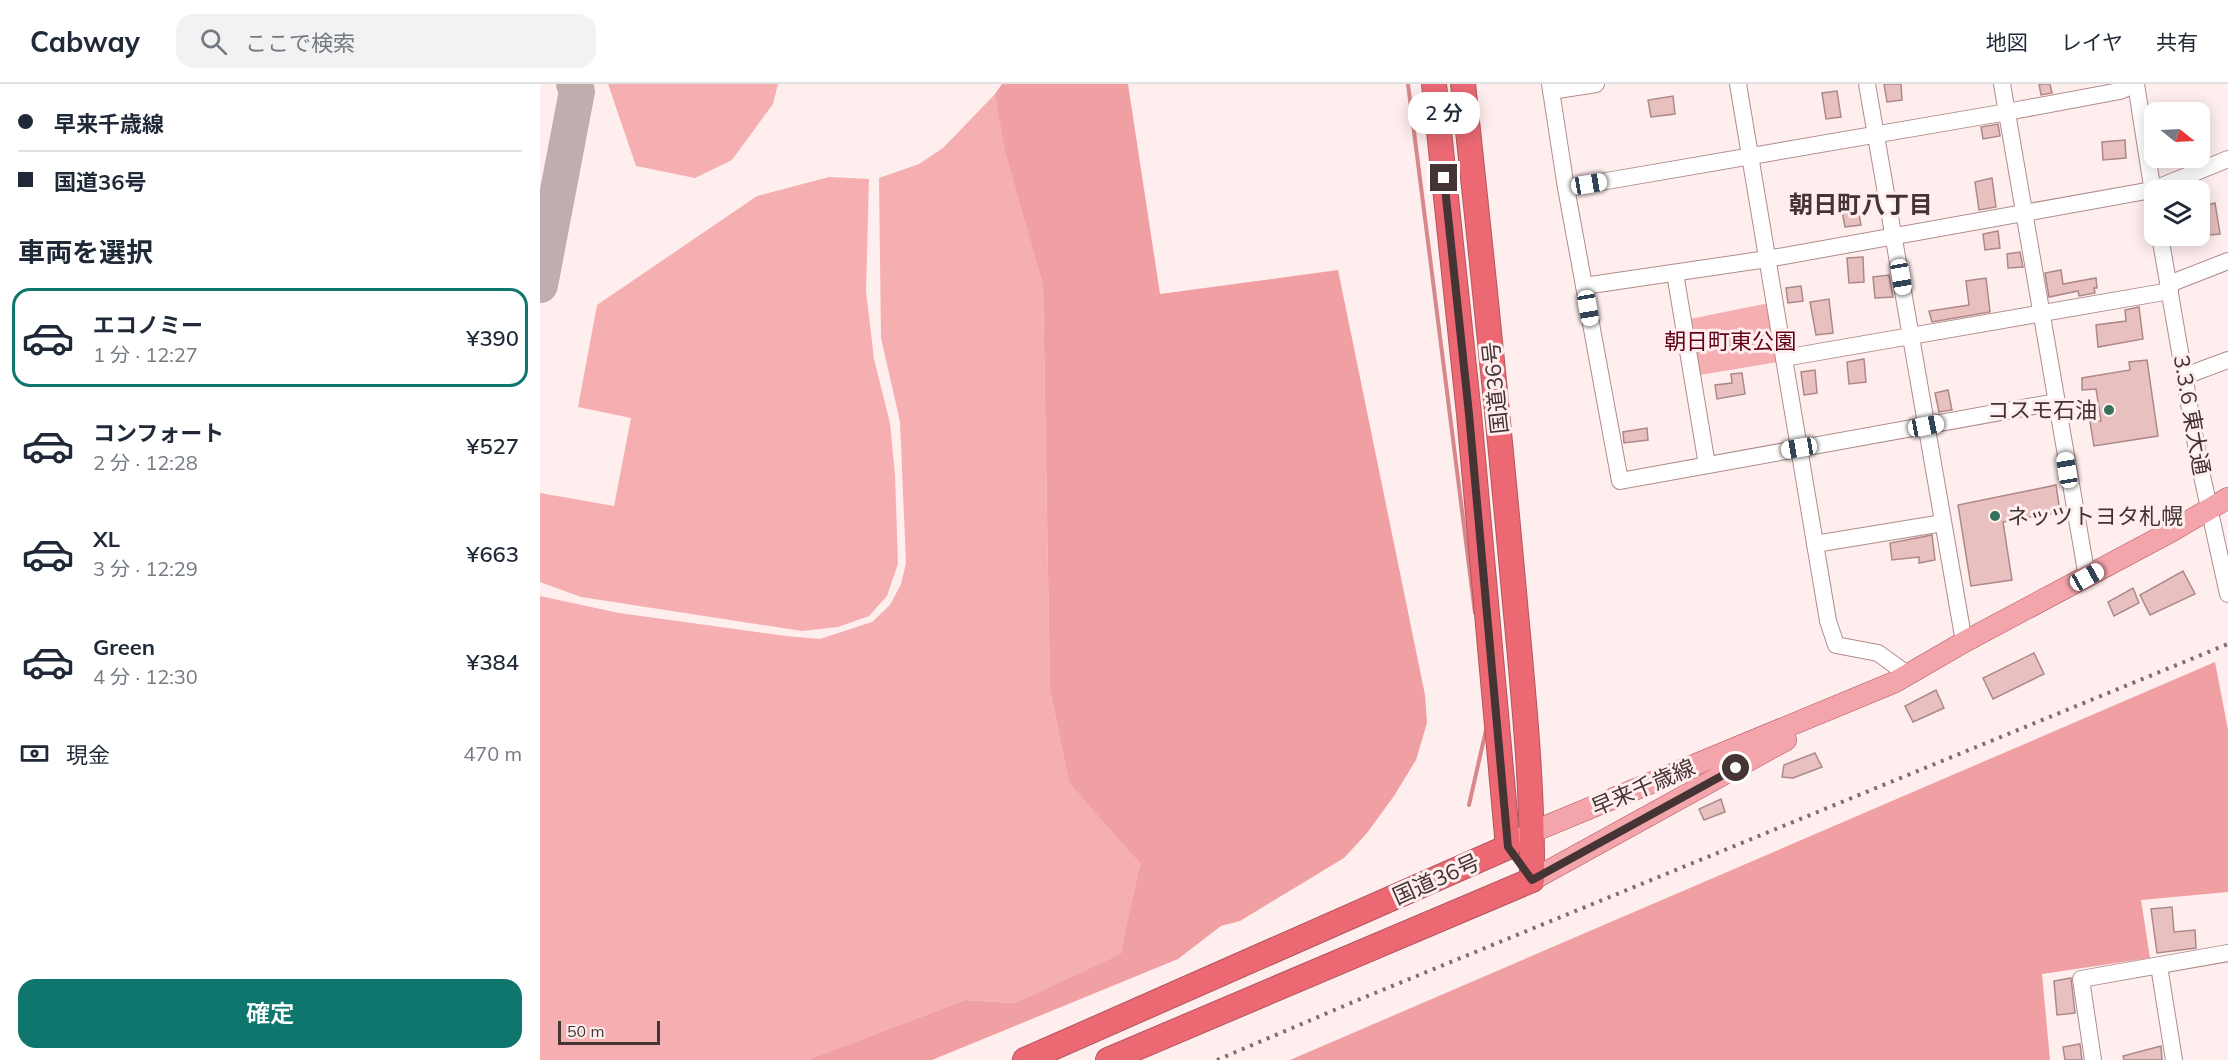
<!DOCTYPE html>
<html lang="ja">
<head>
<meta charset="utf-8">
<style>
	body { margin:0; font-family:Mulish,"Noto Sans JP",sans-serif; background:#f2f2f3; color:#1f2937; height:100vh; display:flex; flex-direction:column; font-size:22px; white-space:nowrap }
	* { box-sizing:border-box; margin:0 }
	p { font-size:20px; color:#747a83 }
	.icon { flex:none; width:33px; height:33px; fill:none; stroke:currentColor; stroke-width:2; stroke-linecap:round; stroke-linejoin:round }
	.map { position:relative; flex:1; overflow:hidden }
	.side { display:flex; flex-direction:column; background:#fff; width:540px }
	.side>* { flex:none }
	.guide { display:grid; align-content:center; height:132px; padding:0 18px; background:#fff }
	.needle { width:39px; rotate:108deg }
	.fabs { position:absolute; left:1604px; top:18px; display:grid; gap:12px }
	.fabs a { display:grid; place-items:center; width:66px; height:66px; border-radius:12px; background:#fff; box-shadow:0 3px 15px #0003; font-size:30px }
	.scale { position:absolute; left:18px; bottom:15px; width:102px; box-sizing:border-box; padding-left:6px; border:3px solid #443434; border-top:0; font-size:16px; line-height:21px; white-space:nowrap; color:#443434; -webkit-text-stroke:4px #fee; paint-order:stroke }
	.end { position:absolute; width:27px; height:27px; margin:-14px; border:8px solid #443434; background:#fff; box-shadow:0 0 0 3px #fff }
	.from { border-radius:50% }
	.bubble { position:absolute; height:42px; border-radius:18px; background:#fff; box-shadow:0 3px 15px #0003; font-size:20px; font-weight:600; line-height:42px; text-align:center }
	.car { position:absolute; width:18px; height:36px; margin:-18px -9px; border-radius:8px; box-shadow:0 0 4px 2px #0007; background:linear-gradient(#fff 24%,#345 0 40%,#fff 0 76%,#345 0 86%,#fff 0) }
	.guide b { display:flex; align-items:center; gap:21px; height:57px; font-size:22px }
	.guide b+b { border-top:2px solid #e0e1e3 }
	.guide i { width:15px; height:15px; background:#1f2937 }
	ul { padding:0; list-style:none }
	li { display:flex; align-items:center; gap:18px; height:99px; margin:0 12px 9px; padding:0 6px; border:3px solid transparent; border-radius:18px }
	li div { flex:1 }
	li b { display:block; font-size:22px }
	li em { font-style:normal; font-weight:600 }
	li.current { border-color:#0f766e }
	li>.icon { width:54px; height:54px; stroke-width:1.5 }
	h2 { padding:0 18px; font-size:27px; line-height:72px }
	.pay { display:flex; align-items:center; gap:15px; height:66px; padding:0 18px; font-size:22px }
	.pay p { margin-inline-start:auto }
	.button { display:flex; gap:12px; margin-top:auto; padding:12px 18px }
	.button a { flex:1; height:69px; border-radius:18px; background:#0f766e; color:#fff; font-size:24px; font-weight:600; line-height:69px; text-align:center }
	header { display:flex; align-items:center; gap:36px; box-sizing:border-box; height:84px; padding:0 30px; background:#fff; border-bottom:2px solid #e0e1e3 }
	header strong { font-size:28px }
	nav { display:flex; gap:33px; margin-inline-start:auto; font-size:21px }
	.search { width:420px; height:54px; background:#f2f2f3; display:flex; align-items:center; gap:15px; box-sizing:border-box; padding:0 21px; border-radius:18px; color:#747a83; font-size:22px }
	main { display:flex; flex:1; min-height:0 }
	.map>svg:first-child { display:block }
</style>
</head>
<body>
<header>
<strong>Cabway</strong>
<div class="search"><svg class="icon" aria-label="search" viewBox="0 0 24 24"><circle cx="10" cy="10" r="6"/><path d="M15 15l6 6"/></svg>ここで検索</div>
<nav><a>地図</a><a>レイヤ</a><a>共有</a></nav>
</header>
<main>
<section class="side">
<div class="guide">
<b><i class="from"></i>早来千歳線</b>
<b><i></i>国道36号</b>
</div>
<h2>車両を選択</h2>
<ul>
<li class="current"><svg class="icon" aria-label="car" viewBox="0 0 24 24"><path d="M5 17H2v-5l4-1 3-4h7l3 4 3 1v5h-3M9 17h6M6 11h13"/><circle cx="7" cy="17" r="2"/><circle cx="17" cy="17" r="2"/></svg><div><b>エコノミー</b><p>1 分 · 12:27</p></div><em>¥390</em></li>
<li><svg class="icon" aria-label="car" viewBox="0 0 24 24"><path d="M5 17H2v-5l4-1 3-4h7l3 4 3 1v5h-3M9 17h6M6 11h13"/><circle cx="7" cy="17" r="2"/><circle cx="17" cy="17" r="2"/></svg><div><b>コンフォート</b><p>2 分 · 12:28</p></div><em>¥527</em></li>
<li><svg class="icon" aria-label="car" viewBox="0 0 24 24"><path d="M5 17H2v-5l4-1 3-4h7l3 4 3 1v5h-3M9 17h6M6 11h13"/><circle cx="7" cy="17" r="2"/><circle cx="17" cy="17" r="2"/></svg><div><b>XL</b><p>3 分 · 12:29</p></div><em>¥663</em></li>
<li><svg class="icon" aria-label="car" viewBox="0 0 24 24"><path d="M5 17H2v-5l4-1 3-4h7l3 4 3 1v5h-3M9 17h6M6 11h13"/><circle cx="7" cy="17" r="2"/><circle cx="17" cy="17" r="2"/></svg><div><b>Green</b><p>4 分 · 12:30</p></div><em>¥384</em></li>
</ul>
<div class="pay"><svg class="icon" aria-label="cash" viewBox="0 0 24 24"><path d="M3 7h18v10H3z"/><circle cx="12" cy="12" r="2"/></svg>現金<p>470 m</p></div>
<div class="button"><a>確定</a></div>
</section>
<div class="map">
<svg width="1688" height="976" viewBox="0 0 1688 976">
	<rect width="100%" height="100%" fill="#fee"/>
	<g fill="#f5afb1">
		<polygon points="68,0 238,0 233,20 192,76 155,94 96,82"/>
		<polygon points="455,10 503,200 510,606 529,699 600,778 582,870 475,919 425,916 267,976 0,976 0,512 79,529 246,552 280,555 332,538 350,521 361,500 366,479 360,338 341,254 339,94 379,80 403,64"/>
		<polygon points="289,93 329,95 326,207 334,275 350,339 355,391 358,480 347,512 329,532 298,543 262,547 41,513 0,498 0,409 74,422 91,334 38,323 57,221 217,112"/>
		<polygon points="1229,219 1238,278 1160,291 1150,235"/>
	</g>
	<g fill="#f09fa2">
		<polygon points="462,0 588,0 620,210 798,186 885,611 887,639 876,676 854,712 827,749 804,774 700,837 681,842 638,875 392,976 267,976 425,916 475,919 581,870 600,779 529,699 510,606 503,200 465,66 455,10"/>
		<polygon points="1675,578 1688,646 1688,808 1601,816 1610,874 1502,890 1510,976 750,976"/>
	</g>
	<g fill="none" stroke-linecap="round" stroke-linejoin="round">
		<g stroke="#d6888b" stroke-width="4">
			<polyline points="868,0 935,529"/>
			<polyline points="929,721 946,646"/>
		</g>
		<polyline stroke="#beaeae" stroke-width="36" points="0,201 37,7 34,0"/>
	</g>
	<g fill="#e8c0c0" stroke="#ad8888" stroke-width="1.5">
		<polygon points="1344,0 1361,0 1362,16 1347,18"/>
		<polygon points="1499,0 1510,0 1512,9 1501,11"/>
		<polygon points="1297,7 1301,33 1286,35 1282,9"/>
		<polygon points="1133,12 1135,30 1111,33 1108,16"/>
		<polygon points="1458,40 1460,52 1443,55 1441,43"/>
		<polygon points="1585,56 1586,74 1563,76 1562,58"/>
		<polygon points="1452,94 1456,123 1439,126 1435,98"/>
		<polygon points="1675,119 1680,150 1659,152 1659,123"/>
		<polygon points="1318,125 1321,141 1305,143 1302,127"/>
		<polygon points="1458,147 1460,164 1445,166 1443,150"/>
		<polygon points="1480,168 1483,183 1468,184 1467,170"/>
		<polygon points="1323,173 1324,198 1309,199 1307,174"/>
		<polygon points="1521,186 1523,200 1556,194 1557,204 1554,204 1555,209 1539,212 1538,207 1509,213 1505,189"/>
		<polygon points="1349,191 1353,213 1335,214 1333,193"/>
		<polygon points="1446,194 1450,228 1392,238 1389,227 1429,221 1426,197"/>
		<polygon points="1261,202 1263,217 1248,219 1246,204"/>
		<polygon points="1289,215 1293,249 1276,251 1270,218"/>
		<polygon points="1599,223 1603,255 1558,263 1556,241 1586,237 1585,226"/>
		<polygon points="1324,275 1326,298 1309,300 1307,278"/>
		<polygon points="1607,276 1618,352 1554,362 1550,338 1561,337 1556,305 1542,306 1542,294 1590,286 1589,278"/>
		<polygon points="1275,286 1277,309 1264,311 1261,288"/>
		<polygon points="1202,289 1205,310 1177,315 1175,301 1192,299 1191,290"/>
		<polygon points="1408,306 1412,326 1399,328 1395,309"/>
		<polygon points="1107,344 1108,356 1084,359 1083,348"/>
		<polygon points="1516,401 1520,428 1463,438 1472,496 1431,502 1418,421"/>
		<polygon points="1392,451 1395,476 1379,479 1379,473 1352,476 1350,459"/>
		<polygon points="1643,487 1655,510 1610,531 1600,511"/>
		<polygon points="1593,504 1599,519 1574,532 1568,518"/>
		<polygon points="1494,569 1504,590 1453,615 1443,594"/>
		<polygon points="1396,606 1404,624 1373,638 1365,622"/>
		<polygon points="1275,669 1282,683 1253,694 1242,693 1244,681"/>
		<polygon points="1181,715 1185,728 1164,736 1159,725"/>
		<polygon points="1632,823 1634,848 1655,846 1656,864 1617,869 1611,825"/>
		<polygon points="1531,894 1535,929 1517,931 1514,897"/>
		<polygon points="1540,960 1542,976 1525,976 1523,963"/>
		<polygon points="1621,962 1622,976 1584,976 1583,972"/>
	</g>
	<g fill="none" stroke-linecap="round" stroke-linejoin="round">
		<defs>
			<g id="minor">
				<polyline points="1010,0 1026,104 1080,397 1516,318"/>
				<polyline points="1198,0 1288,537 1296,561 1338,569 1367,590"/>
				<polyline points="1327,0 1424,558"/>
				<polyline points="1462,0 1547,493"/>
				<polyline points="1596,0 1614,115"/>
				<polyline points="1011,7 1056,0"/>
				<polyline points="1026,104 1467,28 1580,7 1596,0"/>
				<polyline points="1620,152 1659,378 1688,510"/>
				<polyline points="1135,189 1167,381"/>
				<polyline points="1629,200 1688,177"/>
				<polyline points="1044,202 1227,175 1612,106 1688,75"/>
				<polyline points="1244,274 1630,207"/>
				<polyline points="1645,292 1688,276"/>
				<polyline points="1275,460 1403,439"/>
				<polyline points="1619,882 1634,976"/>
				<polyline points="1553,976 1541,895 1688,869"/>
			</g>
			<g id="major">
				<polyline points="979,756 992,748 1355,598 1424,558 1632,447 1688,414"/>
				<polyline points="992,796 1246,656"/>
			</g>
			<g id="highway">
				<polyline points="894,0 929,330 968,763"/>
				<path d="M 923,0 C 941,166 958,331 973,497 C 982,596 993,697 992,796"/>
				<polyline points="485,976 968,763"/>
				<polyline points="568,976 992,796"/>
			</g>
		</defs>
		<use href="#minor" stroke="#b18c8c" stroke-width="18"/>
		<use href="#major" stroke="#b1565e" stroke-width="22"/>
		<use href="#highway" stroke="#b1565e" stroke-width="26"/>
		<use href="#minor" stroke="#fff" stroke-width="16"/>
		<use href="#major" stroke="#f4a5ac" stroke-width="21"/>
		<use href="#highway" stroke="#ec6974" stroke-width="24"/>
		<polyline stroke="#7e6e6e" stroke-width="4" stroke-dasharray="3 6" stroke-linecap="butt" points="677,976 818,916 1688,560"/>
	</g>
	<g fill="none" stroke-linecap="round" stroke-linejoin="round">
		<polyline stroke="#443434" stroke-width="8" points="904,94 929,330 968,763 992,796 1196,684"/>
	</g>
	<g fill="#35715b" stroke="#fee" stroke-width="2">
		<circle cx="1569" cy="326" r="6"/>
		<circle cx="1455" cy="432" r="6"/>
	</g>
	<g text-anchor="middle" stroke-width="6" stroke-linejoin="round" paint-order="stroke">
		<g font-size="22" fill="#610018" stroke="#fee">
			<text x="1190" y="265">朝日町東公園</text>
		</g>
		<g font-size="22" fill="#443434" stroke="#fee">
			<text transform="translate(955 304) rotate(-96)" y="8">国道36号</text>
			<text transform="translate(1652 331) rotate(80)" y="8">3.3.6 東大通</text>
			<text transform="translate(1103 703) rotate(-23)" y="8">早来千歳線</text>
			<text transform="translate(896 795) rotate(-24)" y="8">国道36号</text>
		</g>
		<g font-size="22" fill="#443434" stroke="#fee" text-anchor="end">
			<text x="1557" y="334">コスモ石油</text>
			<text x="1467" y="440" text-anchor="start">ネッツトヨタ札幌</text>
		</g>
		<g font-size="24" font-weight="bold" fill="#443434" stroke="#fee">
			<text x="1321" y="129">朝日町八丁目</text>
		</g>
	</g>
</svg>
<div class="fabs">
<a><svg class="needle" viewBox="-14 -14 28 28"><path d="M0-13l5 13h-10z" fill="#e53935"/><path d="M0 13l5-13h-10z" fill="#747a83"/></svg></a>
<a><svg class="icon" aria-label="layers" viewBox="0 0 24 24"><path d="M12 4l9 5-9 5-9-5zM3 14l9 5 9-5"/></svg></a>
</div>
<div class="scale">50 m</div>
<i class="end from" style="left:1196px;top:684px"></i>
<i class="end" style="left:904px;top:94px"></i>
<div class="bubble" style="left:868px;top:8px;width:72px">2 分</div>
<i class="car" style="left:1049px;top:100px;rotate:80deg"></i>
<i class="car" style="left:1361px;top:193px;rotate:170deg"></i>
<i class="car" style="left:1048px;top:224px;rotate:170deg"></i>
<i class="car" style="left:1386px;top:342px;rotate:79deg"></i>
<i class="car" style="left:1259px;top:364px;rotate:260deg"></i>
<i class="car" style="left:1527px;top:386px;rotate:351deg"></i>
<i class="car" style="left:1547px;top:493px;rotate:61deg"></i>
</div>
</main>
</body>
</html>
